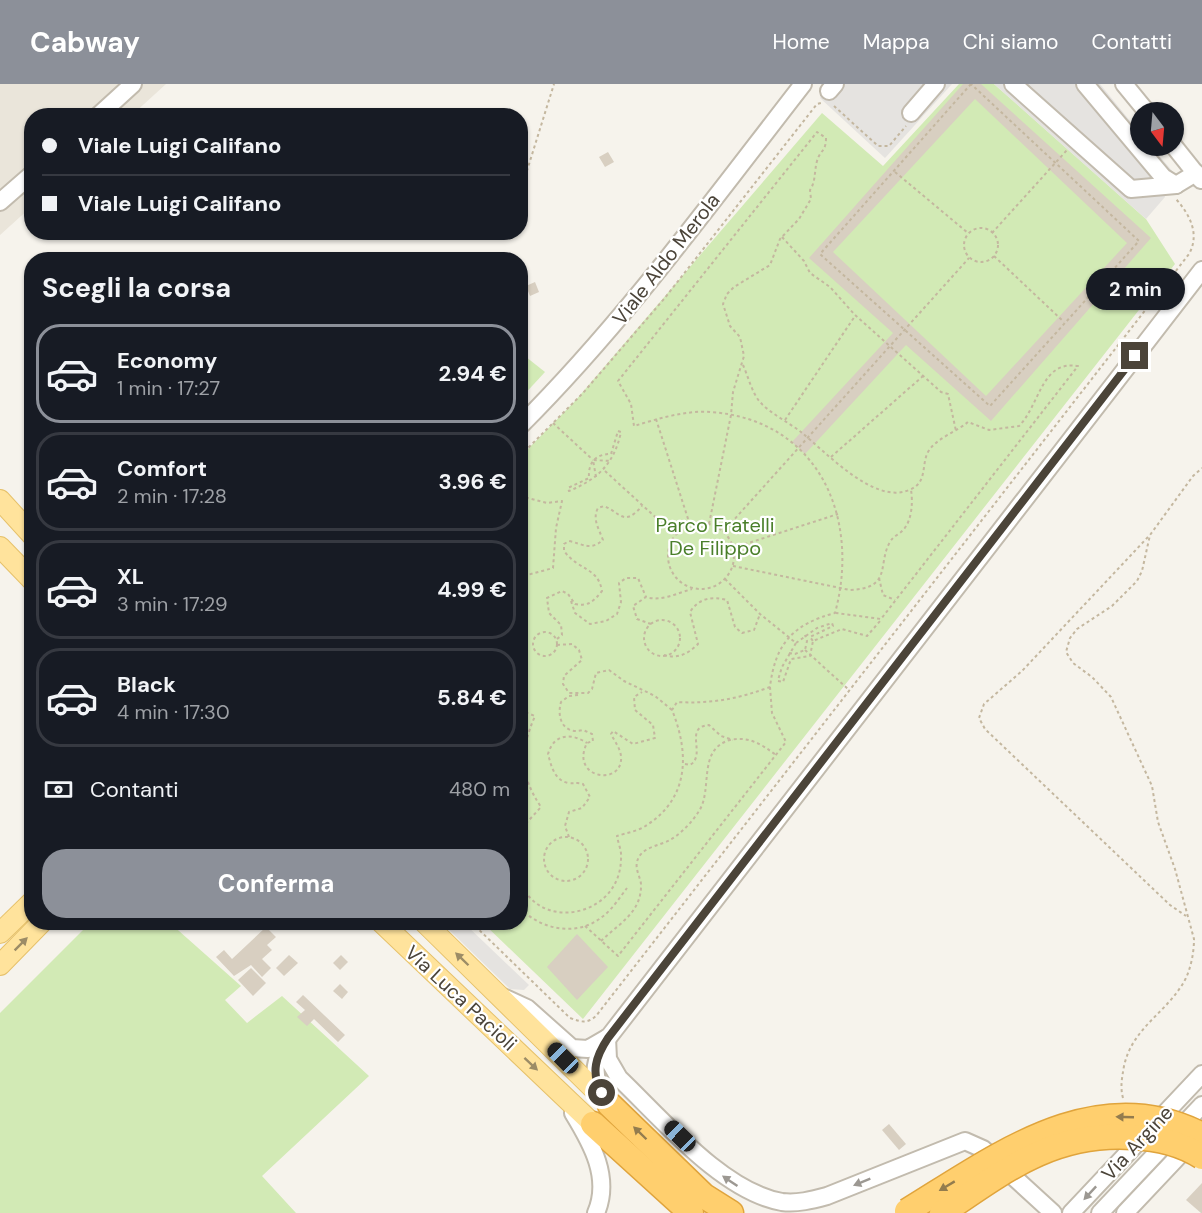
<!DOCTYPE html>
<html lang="it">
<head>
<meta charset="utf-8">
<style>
	body { margin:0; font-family:"DM Sans",sans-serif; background:#20242c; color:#f1f3f6; height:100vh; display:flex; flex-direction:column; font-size:22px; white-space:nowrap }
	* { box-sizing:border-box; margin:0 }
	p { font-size:20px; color:#9ea1a6 }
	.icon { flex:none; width:33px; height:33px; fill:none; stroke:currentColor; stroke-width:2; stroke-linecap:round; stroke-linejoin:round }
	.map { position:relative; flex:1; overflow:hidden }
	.details { position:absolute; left:24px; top:168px; width:504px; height:678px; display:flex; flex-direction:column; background:#171b24; border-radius:24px; box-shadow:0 2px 4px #0004 }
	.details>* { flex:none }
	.banner { position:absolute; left:24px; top:24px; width:504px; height:132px; border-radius:24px; box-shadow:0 2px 4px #0004; display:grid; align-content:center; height:132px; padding:0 18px; background:#171b24 }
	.needle { width:39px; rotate:164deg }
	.fabs { position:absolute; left:1130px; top:18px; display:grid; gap:12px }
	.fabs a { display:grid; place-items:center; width:54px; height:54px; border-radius:50%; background:#171b24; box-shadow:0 2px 4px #0004; font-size:30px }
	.end { position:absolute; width:27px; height:27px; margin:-14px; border:8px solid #4b4439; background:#fff; box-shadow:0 0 0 3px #fff }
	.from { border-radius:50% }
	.bubble { position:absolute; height:42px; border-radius:21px; background:#171b24; box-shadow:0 2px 4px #0004; font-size:20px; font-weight:700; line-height:42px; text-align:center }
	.car { position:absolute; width:18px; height:36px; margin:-18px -9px; border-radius:8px; box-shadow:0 0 4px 2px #0007; background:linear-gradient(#222 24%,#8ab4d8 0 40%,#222 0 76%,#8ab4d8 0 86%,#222 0) }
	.banner b { display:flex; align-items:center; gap:21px; height:57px; font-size:22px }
	.banner b+b { border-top:2px solid #363941 }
	.banner i { width:15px; height:15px; background:#f1f3f6 }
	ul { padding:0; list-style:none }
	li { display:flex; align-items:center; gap:18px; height:99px; margin:0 12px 9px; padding:0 6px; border:3px solid #363941; border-radius:24px }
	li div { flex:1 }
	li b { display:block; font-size:22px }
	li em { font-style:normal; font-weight:700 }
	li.current { border-color:#8c9099 }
	li>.icon { width:54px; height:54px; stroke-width:1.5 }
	h2 { padding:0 18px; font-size:27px; line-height:72px }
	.pay { display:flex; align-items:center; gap:15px; height:66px; padding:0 18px; font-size:22px }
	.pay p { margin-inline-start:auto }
	.primary-button { display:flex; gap:12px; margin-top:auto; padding:12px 18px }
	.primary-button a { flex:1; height:69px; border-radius:24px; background:#8c9099; color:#fff; font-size:24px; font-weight:700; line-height:69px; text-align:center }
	header { display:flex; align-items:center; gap:36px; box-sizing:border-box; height:84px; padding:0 30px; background:#8c9099; color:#fff }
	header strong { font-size:28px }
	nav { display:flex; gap:33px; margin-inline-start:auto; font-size:21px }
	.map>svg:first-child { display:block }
</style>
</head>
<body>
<header>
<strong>Cabway</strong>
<nav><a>Home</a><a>Mappa</a><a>Chi siamo</a><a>Contatti</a></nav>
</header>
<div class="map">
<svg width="1202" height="1129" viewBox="0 0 1202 1129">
	<rect width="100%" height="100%" fill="#f6f3ec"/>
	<polygon fill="#eae5da" points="0,0 166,0 132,31 32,32 31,123 0,151"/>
	<g fill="#d2eab5">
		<polygon points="959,0 994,0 1146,135 1175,180 583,935 483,839 520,838 521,372 575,317 822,29 883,82"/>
		<polygon points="521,269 545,288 521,314"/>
		<polygon points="90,839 170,839 241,902 225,916 247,939 282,912 369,992 262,1092 296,1129 0,1129 0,929"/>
	</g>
	<g fill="#e5e3e0">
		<polygon points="830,0 952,0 885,74 820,14"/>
		<polygon points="994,0 1100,0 1140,49 1140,62 1151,62 1174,89 1163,107 1165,113 1146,135"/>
		<polygon points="442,839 464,839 529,901 524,906 510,905"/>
	</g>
	<g fill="#d8cfc1" fill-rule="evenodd">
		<path d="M 963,0 L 981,0 L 1151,154 L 991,337 L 906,261 L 805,370 L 792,358 L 893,249 L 809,174 ZM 975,15 L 1127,159 L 986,312 L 833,168 Z"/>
		<polygon points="608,68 614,78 605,83 599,73"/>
		<polygon points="535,198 539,208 530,212 526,202"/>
		<polygon points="300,838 314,838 306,845"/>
		<polygon points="266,843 276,853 267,861 272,866 262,875 271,884 262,893 251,881 234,892 216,873 224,866 232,875"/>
		<polygon points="577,850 608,883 577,916 547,883"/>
		<polygon points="289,871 298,879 284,892 276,884"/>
		<polygon points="341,871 348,878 340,886 333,879"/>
		<polygon points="251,884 266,899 253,912 238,896"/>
		<polygon points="340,900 348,908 342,915 333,907"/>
		<polygon points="303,911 345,951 338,958 314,935 307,942 297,933 305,926 296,918"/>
		<polygon points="889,1040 906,1060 899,1066 882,1046"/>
		<polygon points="1202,1099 1202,1129 1201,1129 1186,1116"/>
	</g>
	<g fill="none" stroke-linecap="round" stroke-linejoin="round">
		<defs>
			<g id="minor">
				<polyline points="1013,0 1131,105 1176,101 1196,89"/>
				<polyline points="1085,0 1163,93 1176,101"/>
				<polyline points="1124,0 1147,28"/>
				<polyline points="829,7 835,0"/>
				<polyline points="911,29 936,0"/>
				<polyline points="98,32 133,0"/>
				<polyline points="1173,61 1201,96"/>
				<polyline points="0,118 32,90"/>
				<path d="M 520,342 C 625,237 712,117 803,0"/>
				<polyline points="503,913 527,924 572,964 588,965 607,954"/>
				<path d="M 607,954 L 608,975 L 619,994 C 662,1035 723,1108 782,1118 C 797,1120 812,1116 827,1112 L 965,1057 L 983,1065 L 1053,1129"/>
				<path d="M 604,1011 C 590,990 595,974 608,954 L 1202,186"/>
				<path d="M 573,1029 C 592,1060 611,1094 596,1129"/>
				<polyline points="1071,1129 1202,990"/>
				<polyline points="1100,1129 1202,1021"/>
				<polyline points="1125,1129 1192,1058"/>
			</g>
			<g id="major">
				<polyline points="0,416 32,451"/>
				<polyline points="0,463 32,496"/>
				<polyline points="381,838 593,1040"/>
				<polyline points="424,838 610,1021"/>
				<polyline points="0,849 32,818"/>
				<polyline points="0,881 42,838"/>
			</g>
			<g id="highway">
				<polyline points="610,1021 704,1112 731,1129"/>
				<polyline points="593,1040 691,1129"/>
			</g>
		</defs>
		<use href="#minor" stroke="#c2bbae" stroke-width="20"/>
		<use href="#major" stroke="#e6c16a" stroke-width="22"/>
		<use href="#highway" stroke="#e0a43c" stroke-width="27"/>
		<g stroke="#c4b79f" stroke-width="2" stroke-dasharray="3 3" stroke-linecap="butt">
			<polyline points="971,0 820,170 990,322 1139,157 971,0"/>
			<polyline points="834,22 878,62 889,62 906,42"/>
			<polyline points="895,88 968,149"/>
			<polyline points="525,93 554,0"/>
			<circle cx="981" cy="161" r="17"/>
			<polyline points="992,149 1067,66"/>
			<polyline points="782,153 804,177 810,189 830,203 855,231 941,308 948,310 956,347"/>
			<polyline points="994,172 1064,238"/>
			<path d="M 743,281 C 748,292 752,309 760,318 C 771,330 788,338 801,348 C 826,368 874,421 909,406 C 928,399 921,381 928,368 C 935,355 956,348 968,338 L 989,346 L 1019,342 C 1040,321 1041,276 1078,282 L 881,535 L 836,529"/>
			<polyline points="656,335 690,441"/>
			<polyline points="785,336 855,232"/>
			<polyline points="553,339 593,376"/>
			<path d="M 618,347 L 621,348 C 614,380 598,395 569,407 L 568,404 L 589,394 C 588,379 595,370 611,370 Z"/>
			<polyline points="520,372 583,309 664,215 817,20 821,19"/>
			<polyline points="831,373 923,292"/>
			<polyline points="605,387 675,451"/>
			<polyline points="596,393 593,376 611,377"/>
			<polyline points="520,412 547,419 562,417 556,444 553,484 520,493"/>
			<circle cx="701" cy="472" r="33"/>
			<polyline points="723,448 969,174"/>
			<polyline points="1148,453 1022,587 984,620 979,634 985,645 1170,821 1186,832"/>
			<polyline points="733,464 838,430"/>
			<path d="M 733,482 L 850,506 C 893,504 877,480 890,458 C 894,451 899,451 903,446 C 912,437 913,418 911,406"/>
			<polyline points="879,494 883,511 895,516"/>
			<polyline points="725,495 760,530 796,559 782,583 778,596"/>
			<polyline points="571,517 575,529 590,540 606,537 617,530 621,518 619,499 626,494 638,494 646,513"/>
			<circle cx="662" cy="554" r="18"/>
			<path d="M 651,540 L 637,535 L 633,522 L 646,513 C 660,518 678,509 692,505"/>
			<circle cx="545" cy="560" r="12"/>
			<path d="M 557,555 L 562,551 L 561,541 L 549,529 L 547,514 L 562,507 L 568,510 L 575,520 C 588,523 594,517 602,507 C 598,483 579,487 564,467 L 564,460 L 569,457 C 583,460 590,467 603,456 C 599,445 592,435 598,424 L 604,422 C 621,429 624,443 642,422"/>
			<polyline points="796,559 817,544 832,539 833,542 810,553 813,557"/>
			<polyline points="557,561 572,560 579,566 582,576 564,592 563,600 569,609 588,609 592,605 596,589 609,586 624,597 655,612 672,626"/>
			<polyline points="805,566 849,606"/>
			<polyline points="789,569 795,570 805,566 807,557 805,551"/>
			<path d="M 664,571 C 678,575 688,570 698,560 L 690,528 C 699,514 712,512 727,516 L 735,543 L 742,549 L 754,546 L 760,530"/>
			<polyline points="778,597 783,598 791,575 810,572 813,557 842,545 867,552 881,536"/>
			<path d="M 578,611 L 569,612 L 561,618 C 556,636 565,651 583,646 L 592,650 L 593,657 L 587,659 C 569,695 624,703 621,672 C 620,664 615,658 611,650 L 613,647 L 633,660 L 655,654 L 653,641 L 635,626 L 634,613 L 642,608"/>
			<path d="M 520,626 L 535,632 C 520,667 519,690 541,723 L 520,746"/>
			<path d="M 685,680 L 690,681 C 707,671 683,643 709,641 L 721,652 L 733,656"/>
			<circle cx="566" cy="775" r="22"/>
			<path d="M 569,753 L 565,742 L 569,728 L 582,724 L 590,713 L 583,700 C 577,698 574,700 568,699 C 554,696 551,681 548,670 C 554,649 572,649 587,659"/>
			<path d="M 520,796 C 537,849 620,834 621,775 C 622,767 618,759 617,752 C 626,749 639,747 647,741 C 690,713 689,668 672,626 L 677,618 C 710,620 738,615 770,603 C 775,560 793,540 835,529 C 861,433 818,336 711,328 C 686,326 657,335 634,342 L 631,320 L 618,297 L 817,48 L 826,54 C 826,68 820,66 817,77 C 814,88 816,97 810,106 L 811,115 L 799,135 L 780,155 L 770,181 L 734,203 L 727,210 L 723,220 L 730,242 L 740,253 L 744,272 L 733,308 L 731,331 L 709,440"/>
			<path d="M 520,824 C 541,846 577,853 602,833 C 612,826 620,813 627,804"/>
			<path d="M 471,838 L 570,934 C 581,938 587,940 596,932 L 1189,170 C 1200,150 1190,131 1176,115"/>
			<polyline points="585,842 618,872 786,658 772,629 770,603"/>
			<path d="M 601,857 C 618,840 642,829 641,800 C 640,791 633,783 639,773 C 644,763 661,761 670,756 C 682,749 692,738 699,727 C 713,706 697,665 730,656 C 749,652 761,660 776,671"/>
			<path d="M 1123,1014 C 1120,1003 1122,994 1124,982 C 1132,946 1161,932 1180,904 C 1190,891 1194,870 1194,855 L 1175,785 L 1158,738 L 1152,702 L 1111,613 L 1092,593 L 1073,579 L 1066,568 L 1070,554 L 1077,545 L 1112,522 L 1137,497 L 1142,487 L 1150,451 L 1193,392 L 1202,384"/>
		</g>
		<use href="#minor" stroke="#fff" stroke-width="16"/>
		<use href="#major" stroke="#ffe39c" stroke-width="20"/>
		<use href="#highway" stroke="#ffcf6e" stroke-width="24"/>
		<defs>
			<g id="highway-bridge">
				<path d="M 907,1127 C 994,1074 1096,995 1202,1051"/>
				<path d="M 942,1129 C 1004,1087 1053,1048 1132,1053 C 1156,1054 1182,1060 1202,1073"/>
			</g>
		</defs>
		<use href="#highway-bridge" stroke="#e0a43c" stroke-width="27" stroke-linecap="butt"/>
		<use href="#highway-bridge" stroke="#ffcf6e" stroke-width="24"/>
	</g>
	<defs><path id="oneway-solid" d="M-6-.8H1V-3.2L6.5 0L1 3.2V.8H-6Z" transform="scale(1.5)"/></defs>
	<g fill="#9c8c66">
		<use href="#oneway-solid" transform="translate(21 860) rotate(-45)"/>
		<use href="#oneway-solid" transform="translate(462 875) rotate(-136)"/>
		<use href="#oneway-solid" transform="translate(531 980) rotate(43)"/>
	</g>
	<g fill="#937c4e">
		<use href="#oneway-solid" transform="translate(1125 1033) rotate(-178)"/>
		<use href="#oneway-solid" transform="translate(640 1049) rotate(-136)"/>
		<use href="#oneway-solid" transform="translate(947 1102) rotate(149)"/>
	</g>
	<g fill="#9c9892">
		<use href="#oneway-solid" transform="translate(730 1097) rotate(-146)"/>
		<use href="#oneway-solid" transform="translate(862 1098) rotate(158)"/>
		<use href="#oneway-solid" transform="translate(1090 1109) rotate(133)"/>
	</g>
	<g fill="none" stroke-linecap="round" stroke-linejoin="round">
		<path stroke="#4b4439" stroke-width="8" d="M 602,1009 C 590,989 596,972 608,954 L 1135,272"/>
	</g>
	<g text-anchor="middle" stroke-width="4.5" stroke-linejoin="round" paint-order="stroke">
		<g font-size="20" fill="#4b4439" stroke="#fff">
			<text transform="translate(666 175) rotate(-52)" y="7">Viale Aldo Merola</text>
			<text transform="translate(461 914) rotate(43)" y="7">Via Luca Pacioli</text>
			<text transform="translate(1137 1059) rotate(-47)" y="7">Via Argine</text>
		</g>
		<g font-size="20" fill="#4a7f2a" stroke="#fff">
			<text x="715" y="448">Parco Fratelli<tspan x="715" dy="23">De Filippo</tspan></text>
		</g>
	</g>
</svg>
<div class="fabs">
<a><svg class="needle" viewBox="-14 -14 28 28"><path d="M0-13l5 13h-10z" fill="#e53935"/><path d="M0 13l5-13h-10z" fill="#9ea1a6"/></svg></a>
</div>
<i class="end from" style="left:602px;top:1009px"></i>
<i class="end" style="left:1135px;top:272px"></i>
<div class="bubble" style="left:1086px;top:184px;width:99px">2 min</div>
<i class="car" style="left:563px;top:974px;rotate:315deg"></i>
<i class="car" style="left:680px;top:1052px;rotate:314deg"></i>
<div class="banner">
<b><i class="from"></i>Viale Luigi Califano</b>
<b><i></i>Viale Luigi Califano</b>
</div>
<section class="details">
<h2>Scegli la corsa</h2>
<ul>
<li class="current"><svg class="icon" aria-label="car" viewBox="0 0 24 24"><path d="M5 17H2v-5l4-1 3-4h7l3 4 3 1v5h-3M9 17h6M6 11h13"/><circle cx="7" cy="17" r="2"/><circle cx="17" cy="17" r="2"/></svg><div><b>Economy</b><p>1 min · 17:27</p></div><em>2.94 €</em></li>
<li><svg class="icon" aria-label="car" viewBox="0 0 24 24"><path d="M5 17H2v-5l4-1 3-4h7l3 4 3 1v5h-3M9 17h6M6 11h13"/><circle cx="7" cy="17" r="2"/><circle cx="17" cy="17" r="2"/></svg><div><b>Comfort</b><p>2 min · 17:28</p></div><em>3.96 €</em></li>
<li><svg class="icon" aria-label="car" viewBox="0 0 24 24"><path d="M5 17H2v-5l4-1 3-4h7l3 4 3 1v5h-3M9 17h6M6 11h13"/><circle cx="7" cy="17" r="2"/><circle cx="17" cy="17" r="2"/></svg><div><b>XL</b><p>3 min · 17:29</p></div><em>4.99 €</em></li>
<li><svg class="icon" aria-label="car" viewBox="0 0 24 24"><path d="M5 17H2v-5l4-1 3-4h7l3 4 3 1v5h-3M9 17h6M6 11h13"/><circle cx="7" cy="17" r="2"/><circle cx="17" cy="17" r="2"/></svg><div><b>Black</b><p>4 min · 17:30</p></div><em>5.84 €</em></li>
</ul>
<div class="pay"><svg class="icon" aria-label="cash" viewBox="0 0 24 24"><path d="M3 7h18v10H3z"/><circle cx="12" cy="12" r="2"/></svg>Contanti<p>480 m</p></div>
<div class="primary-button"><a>Conferma</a></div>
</section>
</div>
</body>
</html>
